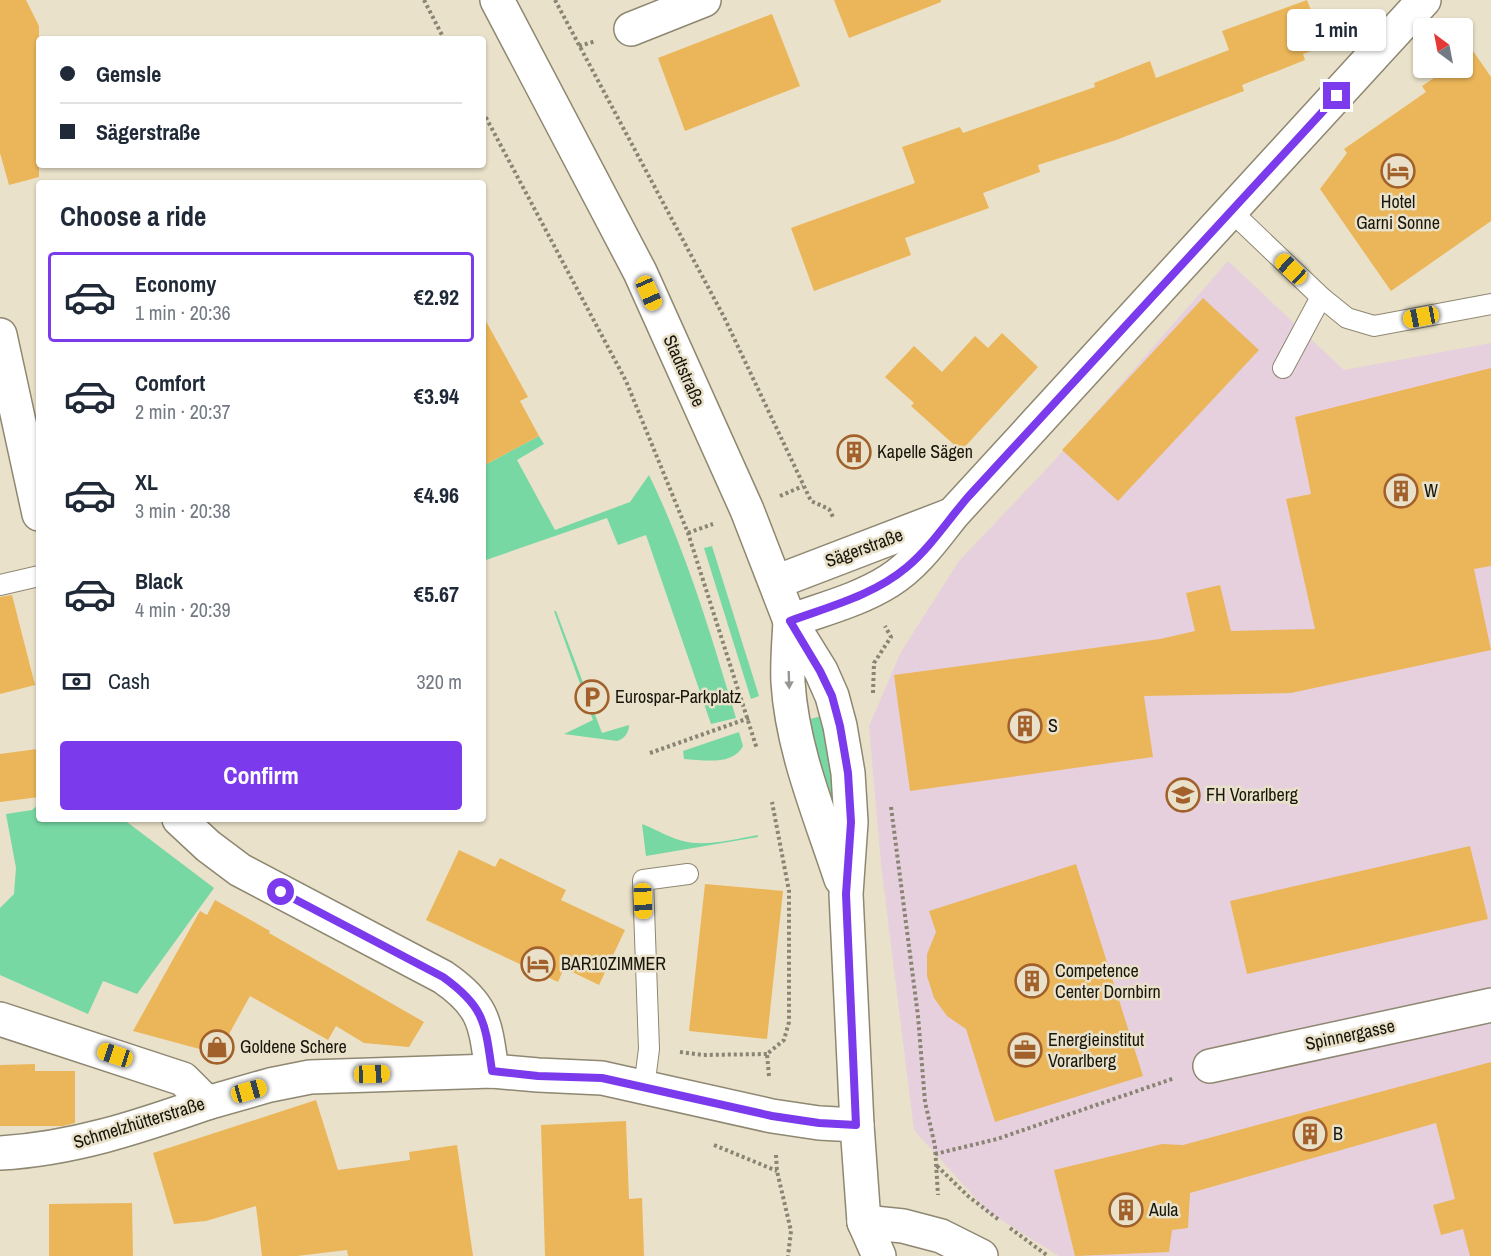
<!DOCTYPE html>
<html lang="en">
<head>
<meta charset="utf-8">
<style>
	body { margin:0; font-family:"Archivo Narrow",sans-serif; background:#f6f6f7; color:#1f2937; height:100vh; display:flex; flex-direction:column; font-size:22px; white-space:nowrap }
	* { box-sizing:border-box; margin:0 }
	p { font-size:20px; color:#747a83 }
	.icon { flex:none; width:33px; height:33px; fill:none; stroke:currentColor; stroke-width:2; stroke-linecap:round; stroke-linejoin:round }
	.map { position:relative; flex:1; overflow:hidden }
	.drawer { position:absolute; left:36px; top:180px; width:450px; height:642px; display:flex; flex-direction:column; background:#fff; border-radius:6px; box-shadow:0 2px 4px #0004 }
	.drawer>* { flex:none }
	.top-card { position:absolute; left:36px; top:36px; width:450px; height:132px; border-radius:6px; box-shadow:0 2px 4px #0004; display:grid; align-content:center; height:132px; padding:0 24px; background:#fff }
	.needle { width:39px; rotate:328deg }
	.buttons { position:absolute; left:1413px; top:18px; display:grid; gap:12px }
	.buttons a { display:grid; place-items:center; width:60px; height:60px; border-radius:6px; background:#fff; box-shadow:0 2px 4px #0004; font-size:30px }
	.end { position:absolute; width:27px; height:27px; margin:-14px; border:8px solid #7c3aed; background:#fff; box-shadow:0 0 0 3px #fff }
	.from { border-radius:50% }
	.bubble { position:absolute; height:42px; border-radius:6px; background:#fff; box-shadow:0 2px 4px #0004; font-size:20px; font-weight:800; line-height:42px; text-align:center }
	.car { position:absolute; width:18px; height:36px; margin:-18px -9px; border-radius:8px; box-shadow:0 0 4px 2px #0007; background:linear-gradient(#f5c518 24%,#345 0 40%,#f5c518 0 76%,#345 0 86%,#f5c518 0) }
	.top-card b { display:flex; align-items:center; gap:21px; height:57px; font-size:22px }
	.top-card b+b { border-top:2px solid #e0e1e3 }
	.top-card i { width:15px; height:15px; background:#1f2937 }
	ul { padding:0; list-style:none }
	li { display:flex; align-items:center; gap:18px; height:90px; margin:0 12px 9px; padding:0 12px; border:3px solid transparent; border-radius:6px }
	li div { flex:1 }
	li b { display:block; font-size:22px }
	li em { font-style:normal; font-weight:800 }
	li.selected { border-color:#7c3aed }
	li>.icon { width:54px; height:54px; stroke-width:1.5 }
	h2 { padding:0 24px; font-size:27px; line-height:72px }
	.pay { display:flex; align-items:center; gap:15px; height:66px; padding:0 24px; font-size:22px }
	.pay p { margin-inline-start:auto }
	.button { display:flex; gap:12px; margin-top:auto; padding:12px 24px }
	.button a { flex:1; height:69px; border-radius:6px; background:#7c3aed; color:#fff; font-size:24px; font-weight:800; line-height:69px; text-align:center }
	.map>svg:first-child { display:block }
</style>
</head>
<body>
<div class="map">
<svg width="1491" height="1256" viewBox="0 0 1491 1256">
	<rect width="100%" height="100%" fill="#e9e1c9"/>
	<polygon fill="#e6d0de" points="1228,261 1344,370 1491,343 1491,1256 1059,1256 987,1211 914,1130 881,864 869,726 901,652 959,561 1053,462"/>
	<g fill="#77d8a4">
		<path d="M 539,436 L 544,444 L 517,460 L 555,530 L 630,502 L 649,475 C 687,553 711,635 736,718 L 711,724 L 646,535 L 618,545 L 607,518 L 483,561 L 483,466 Z"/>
		<polygon points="712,546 759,696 751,699 704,548"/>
		<path d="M 554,611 L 556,611 L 602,733 L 629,725 C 629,733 624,739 617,741 L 564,734 L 593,720 Z"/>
		<polygon points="821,716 842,821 823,799 807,720"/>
		<path d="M 739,732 L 743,746 C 733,766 703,760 684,759 L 683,751 Z"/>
		<polygon points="39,804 39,819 123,819 214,888 137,994 103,981 88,1014 0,975 0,908 14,894 16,868 6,814 32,810"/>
		<path d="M 642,824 C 658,830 671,839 687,842 C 709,846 736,839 758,835 L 758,837 L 646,856 Z"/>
	</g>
	<g fill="#ebb659">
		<polygon points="0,0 26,0 39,26 39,177 9,185 0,153"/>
		<polygon points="834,0 941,0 941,2 849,38"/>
		<polygon points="1307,0 1325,46 1303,54 1305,60 1242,85 1244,91 1116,140 1038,165 1040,172 983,193 989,208 905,238 911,255 814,291 791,228 915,183 902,147 960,127 963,133 1095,87 1094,83 1150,61 1156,78 1229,50 1222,31"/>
		<polygon points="772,14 800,86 685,131 658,58"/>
		<polygon points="1473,51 1491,77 1491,221 1391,291 1320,189 1347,153 1344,149 1426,92 1422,86 1449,68 1462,68 1462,58"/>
		<polygon points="1203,298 1259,350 1118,501 1062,450"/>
		<polygon points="483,316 528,397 520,401 539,436 483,466"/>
		<polygon points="1002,333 1038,367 961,451 911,406 914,403 885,377 914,346 942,372 975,336 988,348"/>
		<polygon points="1491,368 1491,566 1474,569 1491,650 1291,693 1144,696 1153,757 910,791 894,675 1160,639 1195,631 1186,593 1220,585 1231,631 1315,629 1286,499 1311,494 1295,417"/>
		<polygon points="12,595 35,685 0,694 0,597"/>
		<polygon points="37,749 39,797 0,802 0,754"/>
		<polygon points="1470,846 1488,919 1247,974 1230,901"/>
		<polygon points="459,850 495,867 500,858 566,890 561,900 625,930 599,985 564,968 558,982 426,920"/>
		<polygon points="1076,864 1143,1076 995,1122 966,1029 947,1016 934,998 927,976 927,954 936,932 929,911"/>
		<polygon points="705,884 783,891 767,1039 689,1031"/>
		<polygon points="215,900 270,931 269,933 424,1022 409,1047 364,1043 336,1026 328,1040 250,996 218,1054 133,1031 200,911 207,915"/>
		<polygon points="1491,1062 1491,1256 1470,1256 1463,1229 1441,1235 1433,1205 1455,1199 1436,1123 1190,1193 1188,1228 1172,1230 1169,1252 1075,1256 1054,1170 1162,1144 1183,1145"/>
		<polygon points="35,1064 35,1071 75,1071 75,1123 63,1126 0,1126 0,1065"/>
		<polygon points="316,1100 338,1170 410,1160 409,1152 457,1145 473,1256 348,1256 347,1250 297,1256 262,1256 256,1206 206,1221 174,1224 153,1153"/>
		<polygon points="626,1121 629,1199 642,1198 644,1256 545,1256 541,1125"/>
		<polygon points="132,1203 133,1256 49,1256 49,1204"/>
	</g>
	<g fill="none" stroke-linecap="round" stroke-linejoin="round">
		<defs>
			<g id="service">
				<polyline points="1231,211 1321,297 1347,318 1374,326 1491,304"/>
				<polyline points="1283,368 1321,297"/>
				<polyline points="0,585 39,576"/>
				<polyline points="644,1088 649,1049 643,880 688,874"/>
			</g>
			<g id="minor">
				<polyline points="631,29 704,0"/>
				<polyline points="0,335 39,514"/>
				<path d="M 179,819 L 208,846 L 240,870 L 443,977 C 485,1006 485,1023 492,1071"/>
				<polyline points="1210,1066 1491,1005"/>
				<path d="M 0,1153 C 73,1149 138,1127 207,1103"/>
			</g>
			<g id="tertiary">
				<polyline points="776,582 951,515"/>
				<path d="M 790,621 C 823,609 859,600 889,581 C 915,565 934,538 953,514 L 1424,0"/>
				<polyline points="0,1019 183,1079 207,1103 270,1085 310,1077 492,1071 538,1075 602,1078 772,1116 819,1123 857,1125"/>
				<polyline points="864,1222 903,1226 941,1236 981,1256"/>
			</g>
			<g id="primary">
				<polyline points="497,0 640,272 747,510 790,621 821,671 832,696 840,726 848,773 851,822 846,894 857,1125 864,1222 879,1256"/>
				<path d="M 790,621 C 789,641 787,662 788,682 C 792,749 820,815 841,879"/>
			</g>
		</defs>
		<use href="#service" stroke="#8e8771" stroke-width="22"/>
		<use href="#minor" stroke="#8e8771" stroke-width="36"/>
		<use href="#tertiary" stroke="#8e8771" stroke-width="36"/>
		<use href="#primary" stroke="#8e8771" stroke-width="36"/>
		<g stroke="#898473" stroke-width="4" stroke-dasharray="3 3" stroke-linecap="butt">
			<polyline points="424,0 444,39"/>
			<polyline points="555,0 724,317 811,501 829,509 834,519"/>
			<polyline points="579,46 596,41"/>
			<polyline points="483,112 626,381 688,533 757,749"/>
			<polyline points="780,496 803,486"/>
			<polyline points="688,533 713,524"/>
			<polyline points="873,693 874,663 891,637 885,626"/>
			<polyline points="650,753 749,718"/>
			<polyline points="891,807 918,1016 925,1102 935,1146 938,1195"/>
			<polyline points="680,1052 703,1055 767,1054"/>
			<polyline points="769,1076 767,1054 784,1040 789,1022 789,891 772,802"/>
			<polyline points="714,1145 777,1171"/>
			<polyline points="935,1154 997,1139 1175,1078"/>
			<polyline points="776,1155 777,1171 791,1231 788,1256"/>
			<polyline points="937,1166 968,1196 999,1220"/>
			<polyline points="1010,1228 1048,1256"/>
		</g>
		<use href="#service" stroke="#fff" stroke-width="20"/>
		<use href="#minor" stroke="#fff" stroke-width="33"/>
		<use href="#tertiary" stroke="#fff" stroke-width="33"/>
		<use href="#primary" stroke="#fff" stroke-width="33"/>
	</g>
	<defs><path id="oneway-solid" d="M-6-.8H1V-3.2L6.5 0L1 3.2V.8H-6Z" transform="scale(1.5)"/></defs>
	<use fill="#979692" href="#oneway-solid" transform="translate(789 680) rotate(88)"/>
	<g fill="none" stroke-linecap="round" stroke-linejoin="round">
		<path stroke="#7c3aed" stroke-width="8" d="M 281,892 L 443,977 C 485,1007 485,1023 492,1071 L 538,1076 L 602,1078 L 772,1116 L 819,1123 L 856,1125 L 846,894 L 851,822 L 848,773 L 840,726 L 832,696 L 820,671 L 790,621 C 831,606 874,595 907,567 C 930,548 948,520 968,497 L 1337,96"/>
	</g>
	<defs>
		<symbol id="hotel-ring" viewBox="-11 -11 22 22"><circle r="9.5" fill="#e9e1c9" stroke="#a2612b" stroke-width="1.5"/><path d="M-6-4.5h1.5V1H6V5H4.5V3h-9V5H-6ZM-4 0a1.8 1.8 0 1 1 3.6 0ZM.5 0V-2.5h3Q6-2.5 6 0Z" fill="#a2612b"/></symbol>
		<symbol id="building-ring" viewBox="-11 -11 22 22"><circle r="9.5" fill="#e9e1c9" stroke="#a2612b" stroke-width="1.5"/><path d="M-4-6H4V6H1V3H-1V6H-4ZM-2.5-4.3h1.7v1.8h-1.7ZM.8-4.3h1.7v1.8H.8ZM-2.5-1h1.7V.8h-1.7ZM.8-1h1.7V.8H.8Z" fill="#a2612b"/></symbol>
		<symbol id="parking-ring" viewBox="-11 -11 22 22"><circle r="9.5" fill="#e9e1c9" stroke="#a2612b" stroke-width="1.5"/><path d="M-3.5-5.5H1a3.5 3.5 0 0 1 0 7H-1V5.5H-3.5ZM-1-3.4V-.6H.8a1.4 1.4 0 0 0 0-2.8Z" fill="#a2612b"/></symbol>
		<symbol id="university-ring" viewBox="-11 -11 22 22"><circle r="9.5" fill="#e9e1c9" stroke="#a2612b" stroke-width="1.5"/><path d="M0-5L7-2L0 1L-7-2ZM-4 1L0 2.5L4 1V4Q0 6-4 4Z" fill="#a2612b"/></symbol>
		<symbol id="shop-ring" viewBox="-11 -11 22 22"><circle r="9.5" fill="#e9e1c9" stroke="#a2612b" stroke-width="1.5"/><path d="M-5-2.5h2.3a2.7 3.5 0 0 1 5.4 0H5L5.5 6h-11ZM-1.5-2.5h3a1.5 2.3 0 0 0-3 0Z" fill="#a2612b"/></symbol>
		<symbol id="office-ring" viewBox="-11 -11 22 22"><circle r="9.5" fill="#e9e1c9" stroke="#a2612b" stroke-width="1.5"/><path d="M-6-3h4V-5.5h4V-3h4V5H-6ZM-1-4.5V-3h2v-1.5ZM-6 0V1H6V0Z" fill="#a2612b"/></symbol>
	</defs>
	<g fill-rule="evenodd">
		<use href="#hotel-ring" x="1379" y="152" width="38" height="38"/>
		<use href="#building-ring" x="835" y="433" width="38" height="38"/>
		<use href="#building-ring" x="1382" y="472" width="38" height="38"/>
		<use href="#parking-ring" x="573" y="678" width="38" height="38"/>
		<use href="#building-ring" x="1006" y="707" width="38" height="38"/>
		<use href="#university-ring" x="1164" y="776" width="38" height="38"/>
		<use href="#hotel-ring" x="519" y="945" width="38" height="38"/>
		<use href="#building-ring" x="1013" y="962" width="38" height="38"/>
		<use href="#shop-ring" x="198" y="1028" width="38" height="38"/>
		<use href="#office-ring" x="1006" y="1031" width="38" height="38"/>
		<use href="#building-ring" x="1291" y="1115" width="38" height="38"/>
		<use href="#building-ring" x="1107" y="1191" width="38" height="38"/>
	</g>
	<g text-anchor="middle" stroke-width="5" stroke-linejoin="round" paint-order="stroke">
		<g font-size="18" fill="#18150c" stroke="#e9e1c9" text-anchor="start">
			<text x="1398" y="208" text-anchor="middle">Hotel<tspan x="1398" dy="21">Garni Sonne</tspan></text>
			<text x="877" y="458">Kapelle Sägen</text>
			<text x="1424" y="497">W</text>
			<text x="615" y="703">Eurospar-Parkplatz</text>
			<text x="1048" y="732">S</text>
			<text x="1206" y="801">FH Vorarlberg</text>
			<text x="561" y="970">BAR10ZIMMER</text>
			<text x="1055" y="977">Competence<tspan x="1055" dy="21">Center Dornbirn</tspan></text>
			<text x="1048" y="1046">Energieinstitut<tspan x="1048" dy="21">Vorarlberg</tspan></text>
			<text x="240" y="1053">Goldene Schere</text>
			<text x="1333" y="1140">B</text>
			<text x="1149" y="1216">Aula</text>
		</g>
		<g font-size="18" fill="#18150c" stroke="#e9e1c9">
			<text transform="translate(684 371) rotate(66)" y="6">Stadtstraße</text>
			<text transform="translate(864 548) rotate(-20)" y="6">Sägerstraße</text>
			<text transform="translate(1350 1035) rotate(-12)" y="6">Spinnergasse</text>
			<text transform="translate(139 1123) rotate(-17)" y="6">Schmelzhütterstraße</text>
		</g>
	</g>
</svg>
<div class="buttons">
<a><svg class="needle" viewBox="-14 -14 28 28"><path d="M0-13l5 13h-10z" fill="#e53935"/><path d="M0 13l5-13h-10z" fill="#747a83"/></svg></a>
</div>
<i class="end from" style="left:281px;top:892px"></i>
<i class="end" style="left:1337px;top:96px"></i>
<div class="bubble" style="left:1287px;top:9px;width:99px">1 min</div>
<i class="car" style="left:1291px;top:269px;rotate:313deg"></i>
<i class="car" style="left:649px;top:293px;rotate:156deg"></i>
<i class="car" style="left:1421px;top:317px;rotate:259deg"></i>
<i class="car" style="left:643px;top:901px;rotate:178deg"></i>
<i class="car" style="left:115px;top:1055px;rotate:288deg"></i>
<i class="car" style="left:372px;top:1074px;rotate:88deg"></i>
<i class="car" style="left:249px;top:1091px;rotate:74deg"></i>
<div class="top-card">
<b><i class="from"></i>Gemsle</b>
<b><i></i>Sägerstraße</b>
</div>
<section class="drawer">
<h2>Choose a ride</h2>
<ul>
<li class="selected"><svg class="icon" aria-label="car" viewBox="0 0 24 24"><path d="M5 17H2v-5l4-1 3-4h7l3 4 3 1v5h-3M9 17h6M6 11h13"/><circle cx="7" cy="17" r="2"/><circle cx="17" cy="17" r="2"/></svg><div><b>Economy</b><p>1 min · 20:36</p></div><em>€2.92</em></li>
<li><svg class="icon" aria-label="car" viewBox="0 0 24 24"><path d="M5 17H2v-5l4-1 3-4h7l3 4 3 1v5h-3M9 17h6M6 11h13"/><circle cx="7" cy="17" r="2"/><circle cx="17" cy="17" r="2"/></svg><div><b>Comfort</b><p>2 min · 20:37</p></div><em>€3.94</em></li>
<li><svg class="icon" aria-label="car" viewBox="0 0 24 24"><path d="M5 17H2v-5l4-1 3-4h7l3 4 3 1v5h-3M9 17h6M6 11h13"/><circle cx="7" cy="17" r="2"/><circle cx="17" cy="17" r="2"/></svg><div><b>XL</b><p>3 min · 20:38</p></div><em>€4.96</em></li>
<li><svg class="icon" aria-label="car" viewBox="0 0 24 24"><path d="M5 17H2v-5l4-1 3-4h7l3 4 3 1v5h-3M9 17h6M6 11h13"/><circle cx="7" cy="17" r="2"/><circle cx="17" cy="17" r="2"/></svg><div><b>Black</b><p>4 min · 20:39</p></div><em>€5.67</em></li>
</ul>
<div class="pay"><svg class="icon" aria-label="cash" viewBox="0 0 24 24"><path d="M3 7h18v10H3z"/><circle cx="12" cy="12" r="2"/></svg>Cash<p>320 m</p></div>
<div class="button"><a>Confirm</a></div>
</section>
</div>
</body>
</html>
